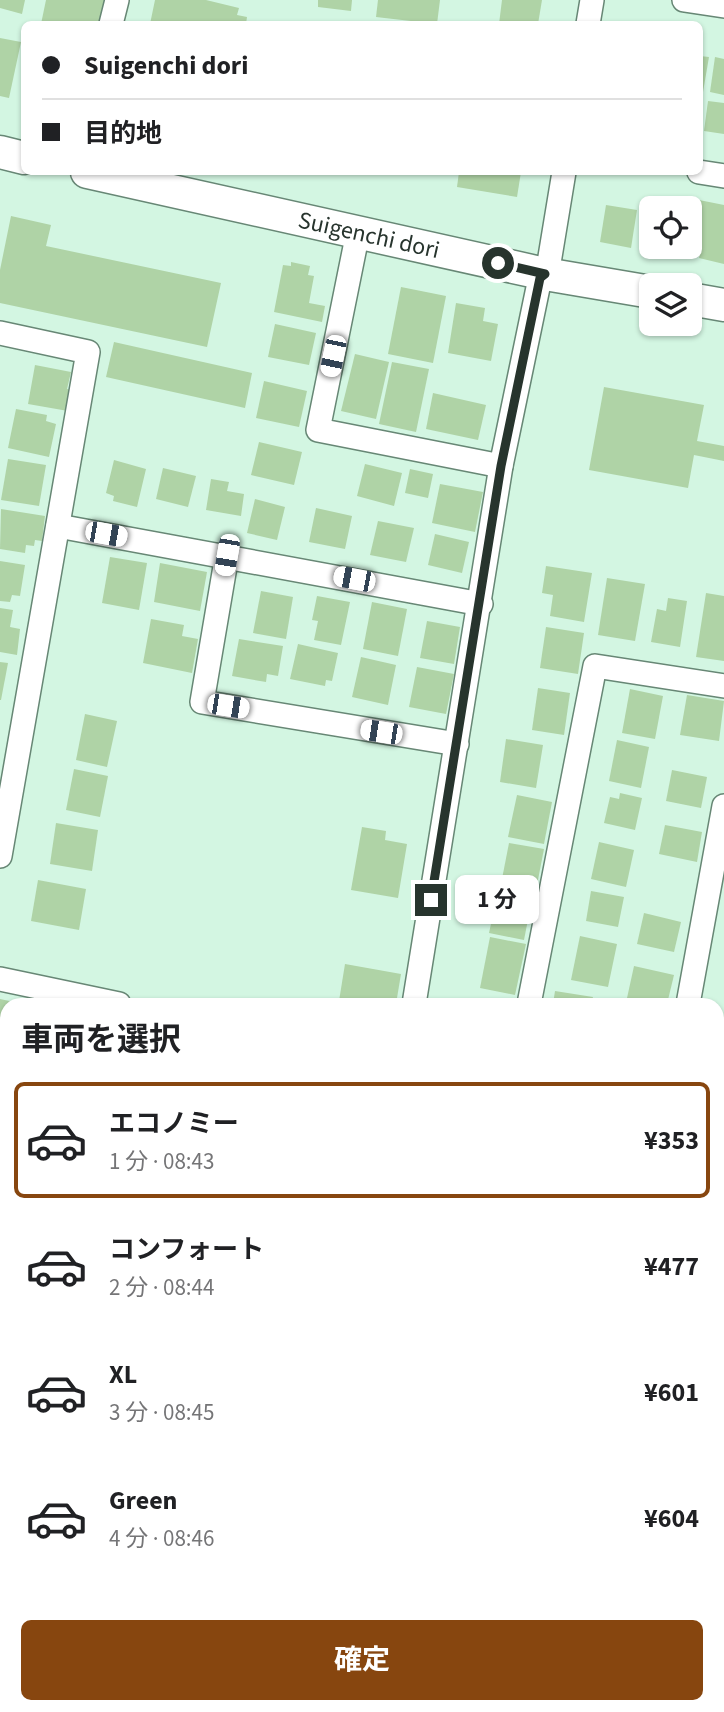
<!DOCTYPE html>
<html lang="ja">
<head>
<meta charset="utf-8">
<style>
	body { margin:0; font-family:"Source Sans 3","Noto Sans JP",sans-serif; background:#f2f2f2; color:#202124; height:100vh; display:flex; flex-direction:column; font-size:26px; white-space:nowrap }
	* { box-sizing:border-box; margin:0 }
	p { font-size:23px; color:#757577 }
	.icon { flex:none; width:38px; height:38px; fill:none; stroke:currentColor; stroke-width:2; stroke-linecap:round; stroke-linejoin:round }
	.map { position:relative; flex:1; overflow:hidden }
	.side { position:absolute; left:0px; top:998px; width:724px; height:716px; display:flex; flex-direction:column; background:#fff; border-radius:21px 21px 0 0; box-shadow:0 2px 5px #0004 }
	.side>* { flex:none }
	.hud { position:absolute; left:21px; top:21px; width:682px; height:154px; border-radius:10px; box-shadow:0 2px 5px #0004; display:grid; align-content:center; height:154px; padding:0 21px; background:#fff }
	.tools { position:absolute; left:639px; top:196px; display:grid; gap:14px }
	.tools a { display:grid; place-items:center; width:63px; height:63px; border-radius:10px; background:#fff; box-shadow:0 2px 5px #0004; font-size:35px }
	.end { position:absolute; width:32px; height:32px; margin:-16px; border:9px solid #27342d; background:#fff; box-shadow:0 0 0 4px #fff }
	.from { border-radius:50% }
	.bubble { position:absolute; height:49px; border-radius:10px; background:#fff; box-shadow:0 2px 5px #0004; font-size:23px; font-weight:700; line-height:49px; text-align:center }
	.car { position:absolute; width:21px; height:42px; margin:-21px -10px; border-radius:9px; box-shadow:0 0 5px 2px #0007; background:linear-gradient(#fff 24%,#345 0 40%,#fff 0 76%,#345 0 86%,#fff 0) }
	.hud b { display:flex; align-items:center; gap:24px; height:66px; font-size:26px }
	.hud b+b { border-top:2px solid #e0e0e0 }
	.hud i { width:18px; height:18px; background:#202124 }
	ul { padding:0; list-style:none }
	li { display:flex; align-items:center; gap:21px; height:116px; margin:0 14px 10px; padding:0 7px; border:4px solid transparent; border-radius:10px }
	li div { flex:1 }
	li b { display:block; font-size:26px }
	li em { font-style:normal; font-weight:700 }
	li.active { border-color:#87460f }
	li>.icon { width:63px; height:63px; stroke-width:1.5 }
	h2 { padding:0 21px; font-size:32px; line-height:84px }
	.primary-button { display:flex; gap:14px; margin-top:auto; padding:14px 21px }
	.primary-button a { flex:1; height:80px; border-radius:10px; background:#87460f; color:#fff; font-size:28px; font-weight:700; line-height:80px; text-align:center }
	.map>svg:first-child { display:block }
</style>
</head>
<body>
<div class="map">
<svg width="724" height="1712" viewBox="0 0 724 1712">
	<rect width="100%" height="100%" fill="#d3f6e2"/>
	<polygon fill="#c9d2ac" points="0,1296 7,1297 7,1383 0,1385"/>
	<g fill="#afd3a6">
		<polygon points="0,0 25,0 22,14 0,8"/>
		<polygon points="46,0 105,0 100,24 41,24"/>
		<polygon points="155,0 206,0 239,8 237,15 247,17 246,24 150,24"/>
		<polygon points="318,0 352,0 351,11 318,7"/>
		<polygon points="378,0 440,0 437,24 376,17"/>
		<polygon points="502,0 542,0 538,24 499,24"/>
		<polygon points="0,38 21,42 9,98 0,96"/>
		<polygon points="700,56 709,57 703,92 700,91"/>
		<polygon points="715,57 724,59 724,95 710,92"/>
		<polygon points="708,101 724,103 724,134 704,131"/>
		<polygon points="459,172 521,172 517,197 457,187"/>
		<polygon points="699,200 724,205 724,264 699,258 701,250 690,247"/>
		<polygon points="606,205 637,210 631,248 600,242"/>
		<polygon points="11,216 51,225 46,246 221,283 207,347 0,303 0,270"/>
		<polygon points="645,230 651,231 651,247 682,247 680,255 642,247"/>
		<polygon points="291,262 310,266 308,275 314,276 309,303 325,306 322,322 274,312 283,265 291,266"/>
		<polygon points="401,287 446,296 433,363 388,354"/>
		<polygon points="456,303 485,308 483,321 498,324 491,361 448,353"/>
		<polygon points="275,324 316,333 309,365 268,357"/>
		<polygon points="114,342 252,373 245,408 106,377"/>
		<polygon points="355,354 389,362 376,419 341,411"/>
		<polygon points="392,362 429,369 416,432 379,424"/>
		<polygon points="35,365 71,372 67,389 72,390 68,411 28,404"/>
		<polygon points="264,381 307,391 299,427 256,418"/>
		<polygon points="604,387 704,405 697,441 724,446 724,461 694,455 688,488 589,470"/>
		<polygon points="433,393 486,405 478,440 426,429"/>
		<polygon points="16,409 47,415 46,421 56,424 49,457 8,448"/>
		<polygon points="259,442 302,452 294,485 251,475"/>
		<polygon points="8,459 46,465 39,506 1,500"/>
		<polygon points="114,460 146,469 137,507 113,501 114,496 106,493"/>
		<polygon points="365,464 402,473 394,506 357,496"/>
		<polygon points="163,468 196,476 188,507 156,499"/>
		<polygon points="410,469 433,474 428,498 405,493"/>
		<polygon points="211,479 229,482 227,491 244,494 241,516 206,510"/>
		<polygon points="440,484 483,492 475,532 432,523"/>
		<polygon points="255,499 285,507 277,540 247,533"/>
		<polygon points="316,508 352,516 345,549 309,542"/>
		<polygon points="1,509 45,516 42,541 35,540 34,546 26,545 25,553 0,549"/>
		<polygon points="378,521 414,528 406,562 370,555"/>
		<polygon points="435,534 469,542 462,573 428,565"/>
		<polygon points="110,557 147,563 139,610 102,603"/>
		<polygon points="0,561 25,565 20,596 12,595 10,602 0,601"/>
		<polygon points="160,563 207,572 200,611 154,602"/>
		<polygon points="546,566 592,573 584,622 550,616 553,595 542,593"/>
		<polygon points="607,578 645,584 635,641 598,635"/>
		<polygon points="261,591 293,597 286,639 253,633"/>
		<polygon points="706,593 724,596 724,661 696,657"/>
		<polygon points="317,596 350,602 341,645 314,640 318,621 312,620"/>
		<polygon points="668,598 687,601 680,647 651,642 657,609 666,611"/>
		<polygon points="372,602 407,609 398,656 363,649"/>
		<polygon points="0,608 13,610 10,627 20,629 17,655 0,652"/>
		<polygon points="151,619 184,625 182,636 198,639 192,673 143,663"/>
		<polygon points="427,621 460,627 454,664 420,658"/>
		<polygon points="546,627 584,633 578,674 540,668"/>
		<polygon points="239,639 283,646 278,676 267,674 266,682 232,676"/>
		<polygon points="298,644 338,653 332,681 326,680 325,686 290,679"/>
		<polygon points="361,657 396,665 388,705 352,697"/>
		<polygon points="0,662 8,663 1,700 0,700"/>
		<polygon points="417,667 454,674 446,714 409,707"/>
		<polygon points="538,688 570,693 564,735 532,730"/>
		<polygon points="630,689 663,696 655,739 622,733"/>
		<polygon points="687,695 724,701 719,741 680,735"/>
		<polygon points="85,714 117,721 107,767 76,760"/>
		<polygon points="506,739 543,745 536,788 500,782"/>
		<polygon points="617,740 649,747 641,788 609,781"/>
		<polygon points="74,769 108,776 100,817 66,810"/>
		<polygon points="672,770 707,777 701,808 666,801"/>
		<polygon points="620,793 642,798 635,830 604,823 610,797 619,799"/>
		<polygon points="517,795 552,802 544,844 508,837"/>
		<polygon points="56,823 98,830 92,871 50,864"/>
		<polygon points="665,825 702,832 697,862 659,854"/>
		<polygon points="362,827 386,831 385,840 407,844 398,898 351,890"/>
		<polygon points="599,842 634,850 626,887 591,879"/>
		<polygon points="509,843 544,849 536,890 501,884"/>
		<polygon points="38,880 86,889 79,930 31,921"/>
		<polygon points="498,891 532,899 524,940 489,933"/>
		<polygon points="591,891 624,897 618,927 586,921"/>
		<polygon points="644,913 681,922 674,952 637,944"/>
		<polygon points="580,936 617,944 608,987 571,980"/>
		<polygon points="490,937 526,944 515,995 480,988"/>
		<polygon points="345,964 401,974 396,1004 361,1004 339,1001"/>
		<polygon points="634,966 674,975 667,1004 627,998"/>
		<polygon points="555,991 593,997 591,1004 553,1004"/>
		<polygon points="0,999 19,1003 7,1004 7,1040 0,1038"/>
		<polygon points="0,1060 7,1061 3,1098 0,1097"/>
		<polygon points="6,1220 7,1220 7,1259 0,1258 0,1245"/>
		<polygon points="6,1466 7,1466 7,1503 0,1502"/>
		<polygon points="718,1477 724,1478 724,1579 718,1578"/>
		<polygon points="0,1513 7,1514 7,1542 0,1541"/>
		<polygon points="0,1559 7,1560 7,1594 0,1593"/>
		<polygon points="718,1625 724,1626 724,1656 720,1681 718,1680"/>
		<polygon points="0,1686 7,1686 7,1706 12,1706 12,1712 0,1712"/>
		<polygon points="718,1690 724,1691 724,1712 711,1712 712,1706 718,1706"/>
		<polygon points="235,1706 270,1706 269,1712 234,1709"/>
		<polygon points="576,1706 611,1706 610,1712 575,1712"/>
		<polygon points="623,1706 656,1706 655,1712 622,1712"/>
		<polygon points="669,1706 702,1706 701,1712 668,1712"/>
	</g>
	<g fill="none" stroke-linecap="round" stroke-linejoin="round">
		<defs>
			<g id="street">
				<polyline points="684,0 724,6"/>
				<polyline points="111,24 117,0"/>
				<polyline points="588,24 592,0"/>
				<polyline points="699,172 724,176"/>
				<polyline points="358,232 318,430 501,466"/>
				<polyline points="0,333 88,352 0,856"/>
				<polyline points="58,526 481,604"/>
				<polyline points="227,555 202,702 457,744"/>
				<polyline points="0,979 119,1004"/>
				<polyline points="414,1004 501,466 540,278 545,274 548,269 564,172"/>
				<polyline points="529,1004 595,666 724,686"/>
				<polyline points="688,1004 724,806"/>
				<polyline points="0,1139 7,1141"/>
				<polyline points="0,1290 7,1291"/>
				<polyline points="718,1601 724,1602"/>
				<polyline points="0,1654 7,1654"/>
				<polyline points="80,1706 115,1712"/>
				<polyline points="310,1706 353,1712"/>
				<polyline points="26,1712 27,1706"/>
			</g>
			<g id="secondary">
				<polyline points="0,152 24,158"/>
				<path id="s1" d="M 87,172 L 545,274 L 651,292"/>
				<polyline points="690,299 724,305"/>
				<polyline points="718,1301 724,1301"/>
				<polyline points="0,1417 7,1416"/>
			</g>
		</defs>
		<use href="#street" stroke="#678775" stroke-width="26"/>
		<use href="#secondary" stroke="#678775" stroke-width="35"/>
		<use href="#street" stroke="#fff" stroke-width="23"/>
		<use href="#secondary" stroke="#fff" stroke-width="32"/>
	</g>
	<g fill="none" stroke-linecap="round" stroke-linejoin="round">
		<polyline stroke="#27342d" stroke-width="9" points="431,900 501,466 540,278 545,274 498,263"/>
	</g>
	<g text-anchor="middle" stroke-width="5" stroke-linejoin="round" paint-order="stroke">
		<g font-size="24" fill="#27342d" stroke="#d3f6e2">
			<text dy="8" stroke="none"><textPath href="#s1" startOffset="289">Suigenchi dori</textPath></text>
		</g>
	</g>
</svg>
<div class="tools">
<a><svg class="icon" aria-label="locate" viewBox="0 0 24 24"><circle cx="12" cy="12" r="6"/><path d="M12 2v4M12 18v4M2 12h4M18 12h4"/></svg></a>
<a><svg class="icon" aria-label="layers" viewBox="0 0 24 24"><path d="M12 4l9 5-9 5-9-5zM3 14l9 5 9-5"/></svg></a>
</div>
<i class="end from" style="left:498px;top:263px"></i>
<i class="end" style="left:431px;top:900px"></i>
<div class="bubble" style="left:455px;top:875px;width:84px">1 分</div>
<i class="car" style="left:333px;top:356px;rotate:192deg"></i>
<i class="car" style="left:106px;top:534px;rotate:100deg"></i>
<i class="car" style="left:227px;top:555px;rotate:190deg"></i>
<i class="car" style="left:354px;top:579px;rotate:281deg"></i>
<i class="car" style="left:228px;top:706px;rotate:99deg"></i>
<i class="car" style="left:381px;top:732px;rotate:279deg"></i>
<div class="hud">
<b><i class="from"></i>Suigenchi dori</b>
<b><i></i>目的地</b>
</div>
<section class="side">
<h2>車両を選択</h2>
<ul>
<li class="active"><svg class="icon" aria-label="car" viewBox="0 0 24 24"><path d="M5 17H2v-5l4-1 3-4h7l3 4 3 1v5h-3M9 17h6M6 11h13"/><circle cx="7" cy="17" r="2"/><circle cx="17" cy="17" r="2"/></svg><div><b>エコノミー</b><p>1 分 · 08:43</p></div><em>¥353</em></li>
<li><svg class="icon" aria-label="car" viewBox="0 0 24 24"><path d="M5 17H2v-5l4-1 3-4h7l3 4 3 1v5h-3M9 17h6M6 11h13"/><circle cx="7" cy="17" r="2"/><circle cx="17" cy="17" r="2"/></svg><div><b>コンフォート</b><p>2 分 · 08:44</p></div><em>¥477</em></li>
<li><svg class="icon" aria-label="car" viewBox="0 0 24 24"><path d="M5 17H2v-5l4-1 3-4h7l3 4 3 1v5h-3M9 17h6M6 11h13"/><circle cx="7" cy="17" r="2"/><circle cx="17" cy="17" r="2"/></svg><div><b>XL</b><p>3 分 · 08:45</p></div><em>¥601</em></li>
<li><svg class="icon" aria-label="car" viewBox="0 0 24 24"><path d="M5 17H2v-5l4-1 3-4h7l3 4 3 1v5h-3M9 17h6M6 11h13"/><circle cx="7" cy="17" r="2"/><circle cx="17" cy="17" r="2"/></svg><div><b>Green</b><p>4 分 · 08:46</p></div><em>¥604</em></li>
</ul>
<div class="primary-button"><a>確定</a></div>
</section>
</div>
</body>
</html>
